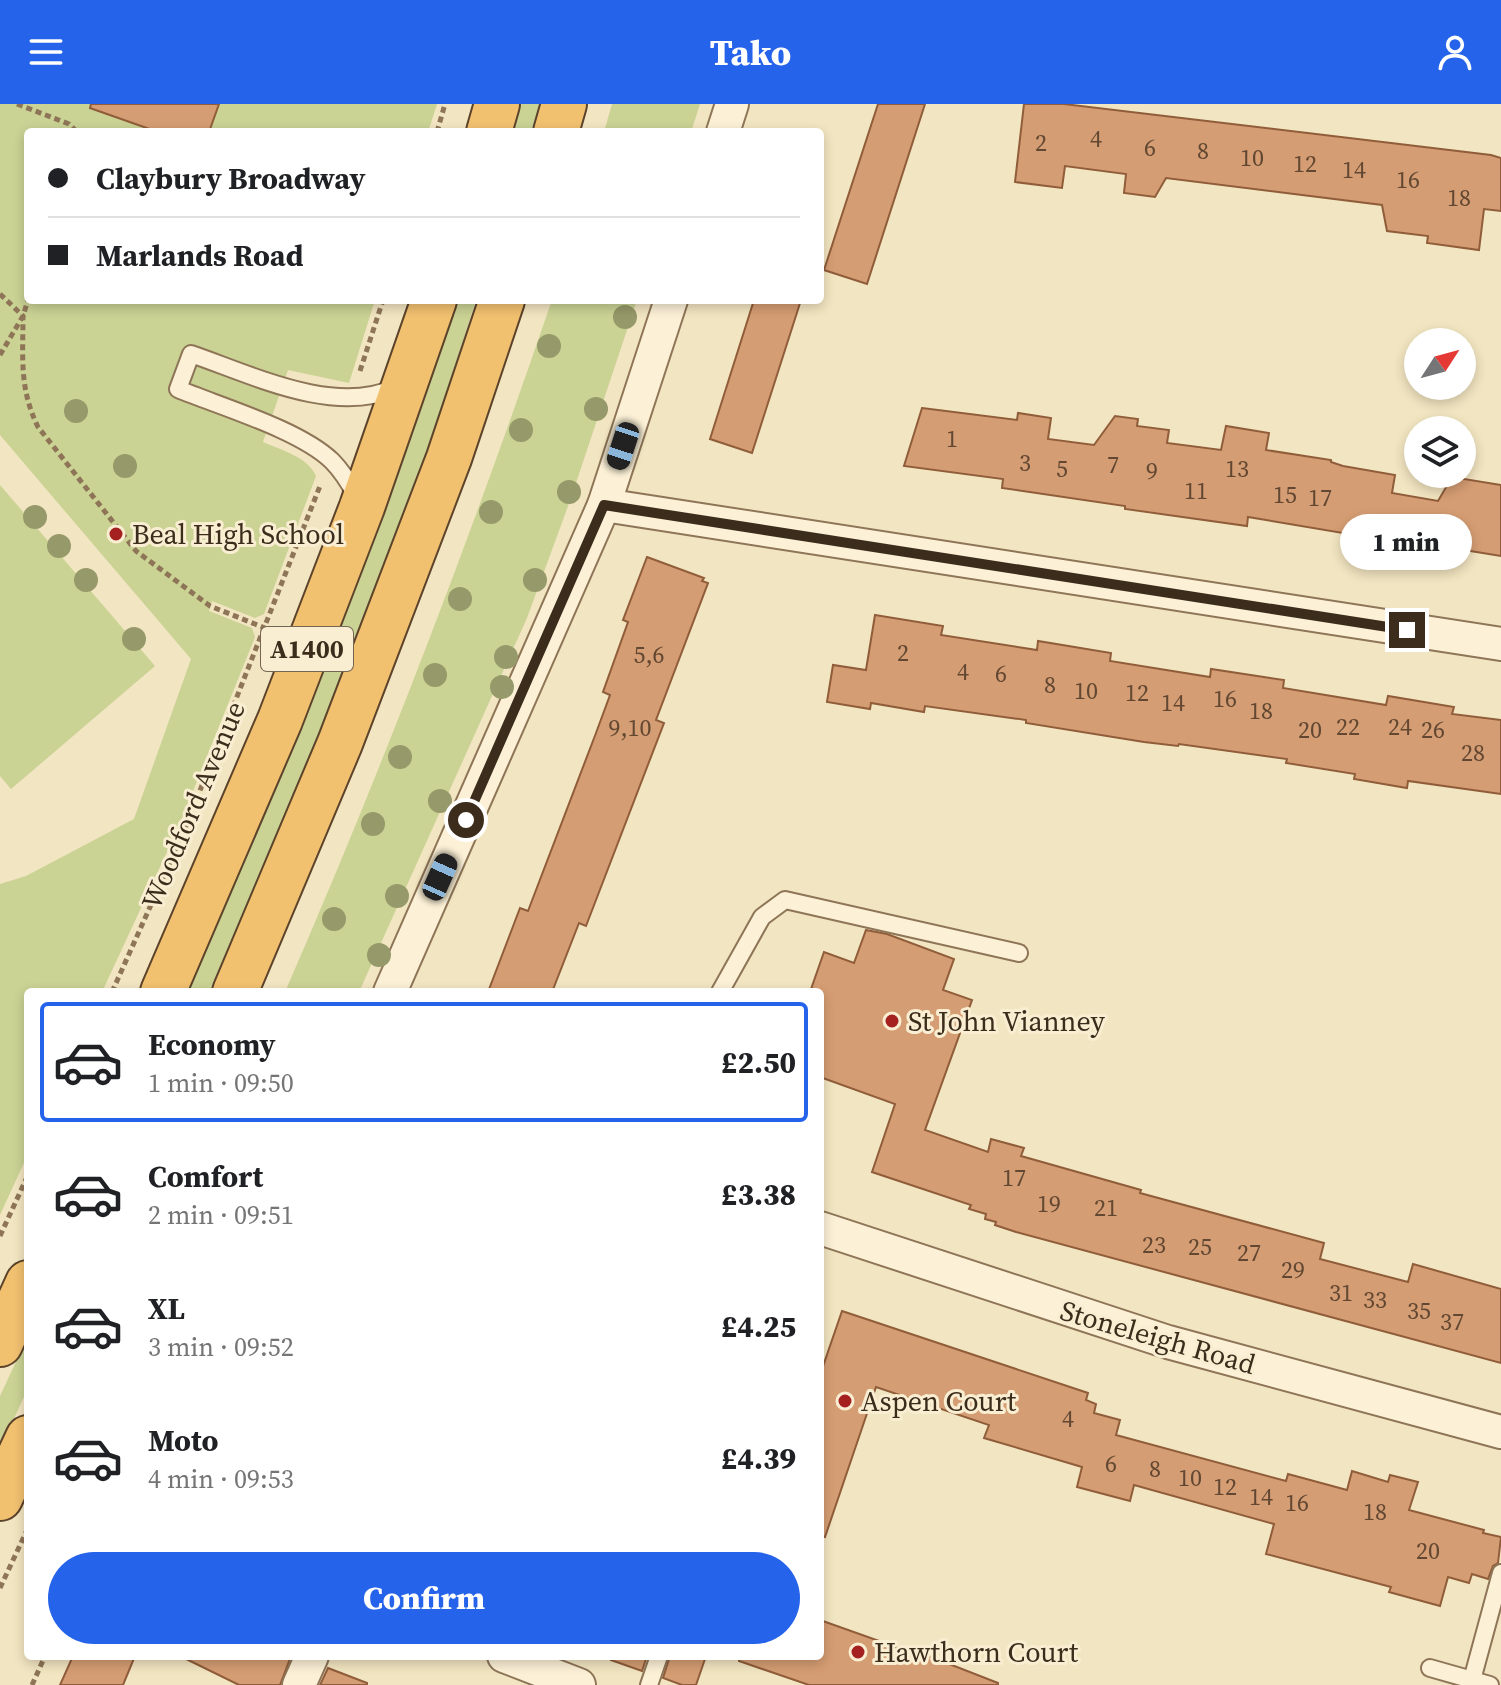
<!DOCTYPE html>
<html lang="en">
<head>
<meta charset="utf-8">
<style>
	body { margin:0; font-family:"Source Serif 4",serif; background:#f2f2f2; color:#202124; height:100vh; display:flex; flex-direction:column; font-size:30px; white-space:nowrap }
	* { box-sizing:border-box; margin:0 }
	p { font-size:26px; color:#757577 }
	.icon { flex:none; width:44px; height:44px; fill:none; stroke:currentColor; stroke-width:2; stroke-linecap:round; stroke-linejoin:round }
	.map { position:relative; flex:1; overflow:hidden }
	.side { position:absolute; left:24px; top:884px; width:800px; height:672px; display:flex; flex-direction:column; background:#fff; border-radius:8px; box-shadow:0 4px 12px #0003 }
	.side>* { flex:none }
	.banner { position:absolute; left:24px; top:24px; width:800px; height:176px; border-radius:8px; box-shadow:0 4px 12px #0003; display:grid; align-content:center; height:176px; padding:0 24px; background:#fff }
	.needle { width:52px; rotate:54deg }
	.fabs { position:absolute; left:1404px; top:224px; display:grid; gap:16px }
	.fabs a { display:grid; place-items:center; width:72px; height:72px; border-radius:50%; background:#fff; box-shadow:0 4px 12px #0003; font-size:40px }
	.end { position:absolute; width:36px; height:36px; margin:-18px; border:10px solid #3c2c1c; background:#fff; box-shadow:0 0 0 4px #fff }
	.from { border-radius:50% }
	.bubble { position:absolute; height:56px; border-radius:28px; background:#fff; box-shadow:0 4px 12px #0003; font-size:26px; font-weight:800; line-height:56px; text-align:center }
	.car { position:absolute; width:24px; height:48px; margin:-24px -12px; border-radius:10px; box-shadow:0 0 6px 2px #0007; background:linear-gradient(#222 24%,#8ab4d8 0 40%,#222 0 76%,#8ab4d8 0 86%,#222 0) }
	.banner b { display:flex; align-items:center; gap:28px; height:76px; font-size:30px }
	.banner b+b { border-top:2px solid #e0e0e0 }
	.banner i { width:20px; height:20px; background:#202124 }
	ul { padding:14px 0 0; list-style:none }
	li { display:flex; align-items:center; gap:24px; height:120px; margin:0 16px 12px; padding:0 8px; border:4px solid transparent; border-radius:8px }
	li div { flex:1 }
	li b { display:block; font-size:30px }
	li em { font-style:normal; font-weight:800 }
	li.current { border-color:#2563eb }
	li>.icon { width:72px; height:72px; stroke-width:1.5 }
	.primary-button { display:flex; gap:16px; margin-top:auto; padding:16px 24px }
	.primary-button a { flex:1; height:92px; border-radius:48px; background:#2563eb; color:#fff; font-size:32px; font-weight:800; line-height:92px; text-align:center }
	header { display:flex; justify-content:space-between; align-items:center; height:104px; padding:0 24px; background:#2563eb; color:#fff; font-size:36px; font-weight:800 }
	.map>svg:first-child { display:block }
</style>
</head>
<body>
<header><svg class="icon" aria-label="menu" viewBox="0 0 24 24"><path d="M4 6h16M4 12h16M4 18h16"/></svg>Tako<svg class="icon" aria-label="person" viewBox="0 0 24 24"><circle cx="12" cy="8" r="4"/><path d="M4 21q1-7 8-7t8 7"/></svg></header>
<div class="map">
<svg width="1501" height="1581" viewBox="0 0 1501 1581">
	<rect width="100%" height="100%" fill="#f2e5c1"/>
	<g fill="#cad294">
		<path d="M 0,0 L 437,0 L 428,28 L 28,28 L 28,196 L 375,196 L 349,279 L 288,266 L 263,338 C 281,346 308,353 316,372 L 264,510 L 255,514 L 212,497 L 209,507 L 252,524 L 255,533 L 179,722 L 102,888 L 28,888 L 28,1050 L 0,1111 L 0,780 L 26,772 L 134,715 L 191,555 L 0,331 Z"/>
		<polygon points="519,0 540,0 531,28 511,28"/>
		<polygon points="612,0 700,0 691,28 604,28"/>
		<polygon points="458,196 476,196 412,396 263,769 209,888 188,888 306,607 388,395"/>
		<path d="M 552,196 L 637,196 L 571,394 L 527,514 L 359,888 L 285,888 C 384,661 472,430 552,196 Z"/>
		<polygon points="0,381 155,562 11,685 0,672"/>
		<polygon points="28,1232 28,1284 0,1345 0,1292"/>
	</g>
	<g fill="#d59d73" stroke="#905d3a" stroke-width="2">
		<polygon points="91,0 219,0 209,28 158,28 90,4"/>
		<polygon points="878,0 925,0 867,180 824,166"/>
		<polygon points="1024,0 1064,0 1491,51 1501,54 1501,107 1484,105 1479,146 1427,139 1428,132 1387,127 1382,101 1166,74 1155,93 1124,89 1126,70 1065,62 1062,84 1015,78"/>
		<polygon points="754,196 801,196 752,349 710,335"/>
		<polygon points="922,304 1017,316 1018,309 1051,314 1048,335 1094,341 1115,312 1138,315 1137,322 1169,326 1167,339 1221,346 1226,322 1269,329 1266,346 1331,356 1331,358 1343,362 1395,371 1392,389 1438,397 1452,373 1501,381 1501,452 1421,439 1420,449 1347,437 1349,430 1248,413 1247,422 1125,405 1125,402 1002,384 1003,375 904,362"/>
		<polygon points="647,453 704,474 702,477 708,479 656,616 664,619 586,822 579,819 552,888 488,888 520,804 528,807 596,629 610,591 603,588 628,518 623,516"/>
		<polygon points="875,511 943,522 941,531 1037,546 1038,537 1111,549 1110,557 1210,573 1211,565 1284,576 1283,584 1386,601 1388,592 1454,603 1452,610 1501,616 1501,690 1408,677 1407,684 1354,675 1355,670 1286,659 1287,655 1179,640 1178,642 1144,638 1026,619 1026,616 925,602 924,608 871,599 870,605 827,598 833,561 866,566"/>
		<polygon points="866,826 887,830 954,855 943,886 972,896 925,1026 988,1048 991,1035 1024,1044 1021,1052 1141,1086 1140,1089 1324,1139 1320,1155 1408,1178 1413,1160 1501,1185 1501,1259 1016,1128 995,1121 996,1118 985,1115 986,1110 969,1105 971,1101 872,1068 895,1000 820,973 820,888 810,888 824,848 854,859"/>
		<polygon points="842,1207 1088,1289 1086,1296 1096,1300 1094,1309 1120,1316 1116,1331 1286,1377 1288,1370 1347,1386 1352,1367 1388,1378 1390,1371 1418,1378 1409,1406 1484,1426 1483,1429 1501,1433 1498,1459 1493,1462 1488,1475 1472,1470 1469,1479 1448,1473 1440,1502 1389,1488 1391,1483 1266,1450 1274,1420 1134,1381 1130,1397 1077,1383 1082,1363 984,1334 989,1321 876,1283 825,1433 820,1432 820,1271"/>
		<polygon points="820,1516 910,1548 911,1545 998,1579 998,1581 809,1581 739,1557 739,1552 820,1552"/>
		<polygon points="73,1552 135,1552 123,1581 60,1581"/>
		<polygon points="180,1552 291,1552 280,1581 239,1581"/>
		<polygon points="612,1552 647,1552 642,1567 611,1556"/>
		<polygon points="670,1552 706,1552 696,1581 682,1581 663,1574"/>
		<polygon points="328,1564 367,1579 367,1581 320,1581"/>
	</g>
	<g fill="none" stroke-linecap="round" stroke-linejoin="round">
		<defs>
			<g id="service">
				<path d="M 357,393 C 350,380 343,368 332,357 C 300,326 222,303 178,285 L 191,250 C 250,270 334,312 394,284"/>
				<polyline points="720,888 762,813 785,796 1019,849"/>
				<polyline points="1430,1564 1490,1581"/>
				<polyline points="1472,1576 1501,1469"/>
				<polyline points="649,1581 659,1552"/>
			</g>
			<g id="minor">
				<polyline points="723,28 732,0"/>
				<polyline points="604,401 1501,540"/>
				<polyline points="390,888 604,401 671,196"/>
				<polyline points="820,1124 1168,1238 1501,1328"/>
				<polyline points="504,1552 579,1581"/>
				<polyline points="299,1581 312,1552"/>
			</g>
			<g id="trunk">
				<polyline points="489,28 497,0"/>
				<polyline points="556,28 564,0"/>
				<polyline points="163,888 280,616 362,403 434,196"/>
				<polyline points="235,888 340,639 449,354 502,196"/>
				<polyline points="0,1240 28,1179"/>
				<polyline points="0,1394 28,1334"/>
			</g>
		</defs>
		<use href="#service" stroke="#8e7557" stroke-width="20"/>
		<use href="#minor" stroke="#8e7557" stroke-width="36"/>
		<use href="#trunk" stroke="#5c432b" stroke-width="48"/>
		<g stroke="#8e7557" stroke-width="5" stroke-dasharray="6 4" stroke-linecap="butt">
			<polyline points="17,0 69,20 77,28"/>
			<polyline points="437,28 445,0"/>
			<path d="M 0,190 L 23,212 C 23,254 19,284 38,323 L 136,447 L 210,502 L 265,524"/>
			<polyline points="0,251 23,212 28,196"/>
			<polyline points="360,267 383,196"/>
			<polyline points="112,888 184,727 320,382"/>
			<polyline points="0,1132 28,1071"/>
			<polyline points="0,1484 28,1424"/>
			<polyline points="32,1581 45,1552"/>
		</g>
		<use href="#service" stroke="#fcf1d6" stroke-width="16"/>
		<use href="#minor" stroke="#fcf1d6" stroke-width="32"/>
		<use href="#trunk" stroke="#f2c170" stroke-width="44"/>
	</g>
	<g fill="#969969">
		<circle cx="625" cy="213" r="12"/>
		<circle cx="549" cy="242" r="12"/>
		<circle cx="596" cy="305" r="12"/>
		<circle cx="76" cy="307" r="12"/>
		<circle cx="521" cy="326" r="12"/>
		<circle cx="125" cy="362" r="12"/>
		<circle cx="569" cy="388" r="12"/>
		<circle cx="491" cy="408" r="12"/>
		<circle cx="35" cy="413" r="12"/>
		<circle cx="59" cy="442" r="12"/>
		<circle cx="86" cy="476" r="12"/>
		<circle cx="535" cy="476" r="12"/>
		<circle cx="460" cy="495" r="12"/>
		<circle cx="134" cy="535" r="12"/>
		<circle cx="506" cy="553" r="12"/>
		<circle cx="435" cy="571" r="12"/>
		<circle cx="502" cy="583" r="12"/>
		<circle cx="400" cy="653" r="12"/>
		<circle cx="440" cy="697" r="12"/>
		<circle cx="373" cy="720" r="12"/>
		<circle cx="397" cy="792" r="12"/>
		<circle cx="334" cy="815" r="12"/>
		<circle cx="379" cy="851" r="12"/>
	</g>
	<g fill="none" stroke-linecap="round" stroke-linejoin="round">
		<polyline stroke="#3c2c1c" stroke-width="10" points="466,716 604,401 1407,526"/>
	</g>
	<g fill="#a42120" stroke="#f9eed2" stroke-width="3">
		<circle cx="116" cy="430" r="8"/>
		<circle cx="892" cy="917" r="8"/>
		<circle cx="845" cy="1297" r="8"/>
		<circle cx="858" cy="1548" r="8"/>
	</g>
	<g text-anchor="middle" stroke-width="6" stroke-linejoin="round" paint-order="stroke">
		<g font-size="24" fill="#624832">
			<text x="1096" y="43">4</text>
			<text x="1041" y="47">2</text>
			<text x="1150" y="52">6</text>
			<text x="1203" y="55">8</text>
			<text x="1252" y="62">10</text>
			<text x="1305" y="68">12</text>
			<text x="1354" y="74">14</text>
			<text x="1408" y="84">16</text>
			<text x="1459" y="102">18</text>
			<text x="952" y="343">1</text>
			<text x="1025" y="367">3</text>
			<text x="1113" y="369">7</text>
			<text x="1062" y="373">5</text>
			<text x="1237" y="373">13</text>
			<text x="1152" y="375">9</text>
			<text x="1196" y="395">11</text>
			<text x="1285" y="399">15</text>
			<text x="1320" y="402">17</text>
			<text x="903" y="557">2</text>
			<text x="649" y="559">5,6</text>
			<text x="963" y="576">4</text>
			<text x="1001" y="578">6</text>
			<text x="1050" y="589">8</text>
			<text x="1086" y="595">10</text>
			<text x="1137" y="597">12</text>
			<text x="1225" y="603">16</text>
			<text x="1173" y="607">14</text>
			<text x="1261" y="615">18</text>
			<text x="1348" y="631">22</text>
			<text x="1400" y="631">24</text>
			<text x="630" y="632">9,10</text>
			<text x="1310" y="634">20</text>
			<text x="1433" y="634">26</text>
			<text x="1473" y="657">28</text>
			<text x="1014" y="1082">17</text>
			<text x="1049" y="1108">19</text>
			<text x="1106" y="1112">21</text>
			<text x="1154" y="1149">23</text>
			<text x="1200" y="1151">25</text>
			<text x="1249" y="1157">27</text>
			<text x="1293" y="1174">29</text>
			<text x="1341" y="1197">31</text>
			<text x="1375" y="1204">33</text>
			<text x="1419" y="1215">35</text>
			<text x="1452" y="1226">37</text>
			<text x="1068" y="1323">4</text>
			<text x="1111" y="1368">6</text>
			<text x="1155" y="1373">8</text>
			<text x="1190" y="1382">10</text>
			<text x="1225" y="1391">12</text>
			<text x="1261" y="1401">14</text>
			<text x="1297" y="1407">16</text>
			<text x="1375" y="1416">18</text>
			<text x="1428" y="1455">20</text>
		</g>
		<rect fill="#f9eed2" stroke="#756653" stroke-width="2" x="261" y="523" width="92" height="44" rx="6"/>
		<g font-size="26" font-weight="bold" fill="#3c2c1c">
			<text x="307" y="554">A1400</text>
		</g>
		<g font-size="28" fill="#3c2c1c" stroke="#f9eed2" text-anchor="start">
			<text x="132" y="440">Beal High School</text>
			<text x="908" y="927">St John Vianney</text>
			<text x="861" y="1307">Aspen Court</text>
			<text x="874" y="1558">Hawthorn Court</text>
		</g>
		<g font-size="28" fill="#3c2c1c" stroke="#f9eed2">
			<text transform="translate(193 701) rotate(-67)" y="10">Woodford Avenue</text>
			<text transform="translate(1158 1233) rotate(16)" y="10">Stoneleigh Road</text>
		</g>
	</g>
</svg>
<div class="fabs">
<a><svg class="needle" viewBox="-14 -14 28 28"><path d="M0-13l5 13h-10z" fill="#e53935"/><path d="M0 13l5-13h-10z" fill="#757577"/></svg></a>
<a><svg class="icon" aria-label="layers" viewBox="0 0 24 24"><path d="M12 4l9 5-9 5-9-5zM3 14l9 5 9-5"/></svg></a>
</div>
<i class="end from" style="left:466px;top:716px"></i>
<i class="end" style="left:1407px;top:526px"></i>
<div class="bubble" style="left:1340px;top:410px;width:132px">1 min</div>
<i class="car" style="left:623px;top:342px;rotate:198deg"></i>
<i class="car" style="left:440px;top:773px;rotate:24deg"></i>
<div class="banner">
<b><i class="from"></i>Claybury Broadway</b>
<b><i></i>Marlands Road</b>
</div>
<section class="side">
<ul>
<li class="current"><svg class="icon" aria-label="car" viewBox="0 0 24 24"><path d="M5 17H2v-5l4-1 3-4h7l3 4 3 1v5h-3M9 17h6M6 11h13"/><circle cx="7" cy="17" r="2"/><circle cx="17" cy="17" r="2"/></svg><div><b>Economy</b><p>1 min · 09:50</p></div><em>£2.50</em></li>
<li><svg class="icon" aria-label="car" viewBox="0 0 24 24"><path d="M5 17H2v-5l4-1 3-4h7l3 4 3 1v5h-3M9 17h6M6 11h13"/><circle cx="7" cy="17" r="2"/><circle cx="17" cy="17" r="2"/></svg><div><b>Comfort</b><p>2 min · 09:51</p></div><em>£3.38</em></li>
<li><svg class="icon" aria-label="car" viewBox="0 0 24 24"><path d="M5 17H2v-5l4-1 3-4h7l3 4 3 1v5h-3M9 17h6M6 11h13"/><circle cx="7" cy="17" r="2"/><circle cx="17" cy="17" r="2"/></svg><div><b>XL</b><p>3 min · 09:52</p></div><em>£4.25</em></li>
<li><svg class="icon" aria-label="car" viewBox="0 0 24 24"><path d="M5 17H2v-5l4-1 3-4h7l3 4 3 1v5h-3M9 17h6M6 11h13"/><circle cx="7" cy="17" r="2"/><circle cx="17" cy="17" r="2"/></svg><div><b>Moto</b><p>4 min · 09:53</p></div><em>£4.39</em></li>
</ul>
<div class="primary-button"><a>Confirm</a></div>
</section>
</div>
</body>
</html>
